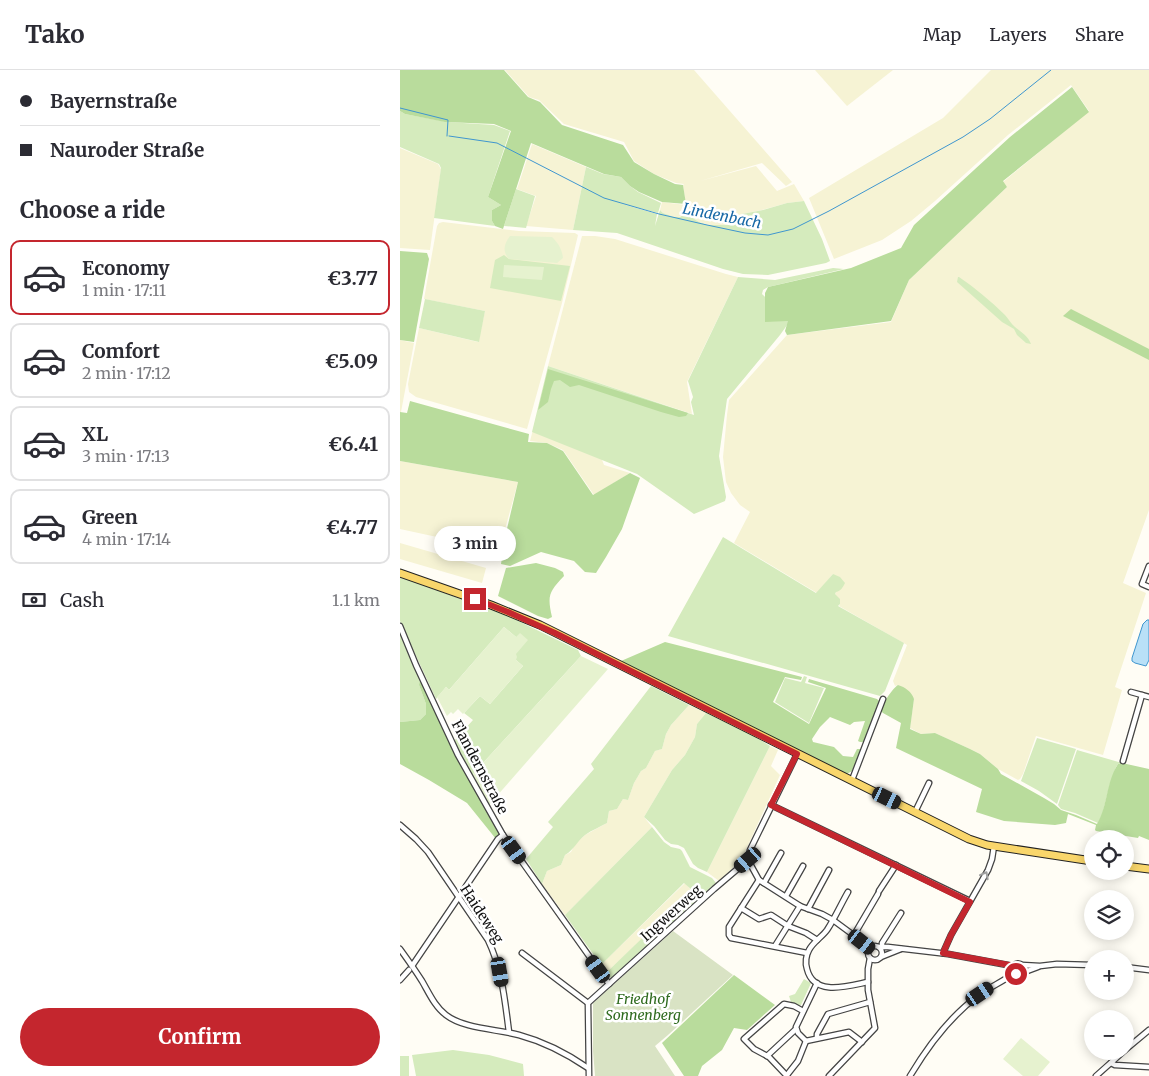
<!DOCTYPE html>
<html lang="en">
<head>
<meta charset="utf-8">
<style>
	body { margin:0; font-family:Merriweather,serif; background:#f2f2f3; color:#2b2b33; height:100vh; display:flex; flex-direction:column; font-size:19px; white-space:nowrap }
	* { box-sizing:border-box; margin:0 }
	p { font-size:16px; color:#7c7c81 }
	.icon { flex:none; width:28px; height:28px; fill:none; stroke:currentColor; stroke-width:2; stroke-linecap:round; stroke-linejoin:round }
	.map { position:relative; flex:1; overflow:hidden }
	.details { display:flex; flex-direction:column; background:#fff; width:400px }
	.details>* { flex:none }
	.hud { display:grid; align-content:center; height:110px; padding:0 20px; background:#fff }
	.tools { position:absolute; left:684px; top:760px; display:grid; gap:10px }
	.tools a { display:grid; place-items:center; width:50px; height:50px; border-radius:50%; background:#fff; box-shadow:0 2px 12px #0003; font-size:25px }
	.end { position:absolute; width:22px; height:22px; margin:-11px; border:6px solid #c4262e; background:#fff; box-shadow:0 0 0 2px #fff }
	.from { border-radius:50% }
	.bubble { position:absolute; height:35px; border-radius:18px; background:#fff; box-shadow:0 2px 12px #0003; font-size:16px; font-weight:700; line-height:35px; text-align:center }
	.car { position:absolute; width:15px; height:30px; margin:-15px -8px; border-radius:6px; box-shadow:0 0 4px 1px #0007; background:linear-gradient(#222 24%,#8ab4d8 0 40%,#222 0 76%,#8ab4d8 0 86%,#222 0) }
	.hud b { display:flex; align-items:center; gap:18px; height:48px; font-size:19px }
	.hud b+b { border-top:1px solid #e1e1e2 }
	.hud i { width:12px; height:12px; background:#2b2b33 }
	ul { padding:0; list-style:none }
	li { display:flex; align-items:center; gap:15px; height:75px; margin:0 10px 8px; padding:0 10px; border:2px solid #e1e1e2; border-radius:10px }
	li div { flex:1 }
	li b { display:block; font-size:19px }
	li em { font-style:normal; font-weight:700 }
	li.selected { border-color:#c4262e }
	li>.icon { width:45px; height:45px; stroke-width:1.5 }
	h2 { padding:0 20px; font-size:22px; line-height:60px }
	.pay { display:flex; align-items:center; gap:12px; height:55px; padding:0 20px; font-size:19px }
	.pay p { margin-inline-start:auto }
	.cta { display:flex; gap:10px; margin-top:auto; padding:10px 20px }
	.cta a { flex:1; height:58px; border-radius:30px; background:#c4262e; color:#fff; font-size:20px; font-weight:700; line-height:58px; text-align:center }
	header { display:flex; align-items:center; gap:30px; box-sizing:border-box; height:70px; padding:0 25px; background:#fff; border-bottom:1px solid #e1e1e2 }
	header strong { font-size:24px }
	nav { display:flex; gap:28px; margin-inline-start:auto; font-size:18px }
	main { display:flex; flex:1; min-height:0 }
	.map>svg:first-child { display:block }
</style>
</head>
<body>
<header>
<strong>Tako</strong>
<nav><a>Map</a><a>Layers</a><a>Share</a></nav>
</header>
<main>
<section class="details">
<div class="hud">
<b><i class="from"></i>Bayernstraße</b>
<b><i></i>Nauroder Straße</b>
</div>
<h2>Choose a ride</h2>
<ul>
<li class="selected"><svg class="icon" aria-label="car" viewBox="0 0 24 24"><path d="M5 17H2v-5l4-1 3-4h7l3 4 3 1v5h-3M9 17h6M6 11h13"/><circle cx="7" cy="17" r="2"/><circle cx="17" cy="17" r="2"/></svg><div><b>Economy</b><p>1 min · 17:11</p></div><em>€3.77</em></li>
<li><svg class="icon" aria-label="car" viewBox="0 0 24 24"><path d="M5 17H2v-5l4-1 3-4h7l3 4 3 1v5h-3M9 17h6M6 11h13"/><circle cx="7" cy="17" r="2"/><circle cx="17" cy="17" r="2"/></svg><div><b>Comfort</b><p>2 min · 17:12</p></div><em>€5.09</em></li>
<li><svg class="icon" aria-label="car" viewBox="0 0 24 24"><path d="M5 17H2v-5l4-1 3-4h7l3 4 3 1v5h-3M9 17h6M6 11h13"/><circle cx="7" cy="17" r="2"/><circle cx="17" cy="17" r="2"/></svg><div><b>XL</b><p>3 min · 17:13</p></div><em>€6.41</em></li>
<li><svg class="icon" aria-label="car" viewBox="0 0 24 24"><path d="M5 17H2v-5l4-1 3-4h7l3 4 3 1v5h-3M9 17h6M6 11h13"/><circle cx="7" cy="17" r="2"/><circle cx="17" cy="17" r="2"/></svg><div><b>Green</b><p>4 min · 17:14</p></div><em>€4.77</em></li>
</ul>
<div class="pay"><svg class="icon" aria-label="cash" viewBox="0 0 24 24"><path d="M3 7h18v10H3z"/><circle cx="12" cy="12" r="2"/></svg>Cash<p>1.1 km</p></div>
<div class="cta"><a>Confirm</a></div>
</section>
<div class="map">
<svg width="749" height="1006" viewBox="0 0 749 1006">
	<rect width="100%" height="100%" fill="#fffdf5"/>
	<g fill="#f6f3d4">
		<polygon points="105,0 294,0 392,112 386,116 362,93 300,111 356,96 377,121 394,114 404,131 387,133 362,140 342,144 336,150 328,155 309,155 299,152 288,145 283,145 279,147 274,147 263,143 260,140 262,132 286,135 283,115 284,114 276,113 254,104 234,91 224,72 164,54 139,30 129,27"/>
		<polygon points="415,0 493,0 447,36"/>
		<polygon points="591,0 749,0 749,440 723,513 746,523 715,617 722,620 703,685 636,666 623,704 620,709 618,710 598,699 580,684 570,679 535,663 521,664 510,658 514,629 498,615 495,616 493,611 507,575 439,536 440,534 435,524 436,522 433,504 417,523 334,473 350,442 340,435 331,423 326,412 323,387 327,345 329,330 387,265 491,252 509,210 607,117 603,112 689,41 671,15 608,65 535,131 511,151 482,170 434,189 409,128 543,48"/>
		<polygon points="132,74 186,97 173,160 126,156 136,126 117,119"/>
		<polygon points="0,78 38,94 41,99 30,180 0,178"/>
		<polygon points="43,152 119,161 175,163 178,165 162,233 127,359 16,327 9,322 8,314 19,258 78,272 85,241 24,229 37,156 39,153"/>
		<polygon points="182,166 195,166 215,169 326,204 338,207 287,312 292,344 148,296"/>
		<polygon points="0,270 14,273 1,342 0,342"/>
		<polygon points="138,341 201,387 204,395 230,403 194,425 163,380 147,373 130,371"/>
		<polygon points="0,391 118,412 104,463 71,458 83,474 83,482 60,477 60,472 0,459"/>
		<polygon points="0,473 86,498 82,513 0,489"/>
		<polygon points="289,635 306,643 297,654 295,667 285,685 272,700 244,747 252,757 165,845 142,814 147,801 161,795 165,785 171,782 175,774 185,765 207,753 209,741 217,739 223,729 228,730 234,713 241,701 246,698 255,681 262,679 266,664 271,655"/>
		<polygon points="370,676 378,680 371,696 380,705 346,780 344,787 319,811 307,802"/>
		<polygon points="285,813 292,821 207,902 201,895"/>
	</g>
	<g fill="#d5ebbd">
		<polygon points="0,41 5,44 47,52 94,55 110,61 88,127 101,135 92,140 92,151 95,156 34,148 41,98 39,94 0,77"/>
		<polygon points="186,97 203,104 221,107 230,116 238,122 261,133 258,143 219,133 257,144 255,156 260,140 263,143 274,147 280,147 283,145 288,145 299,152 308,155 328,155 336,150 342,144 363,140 387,133 404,131 422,169 430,191 426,193 368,205 343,204 323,199 217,163 173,160"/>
		<polygon points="116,119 135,126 126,158 104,156"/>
		<polygon points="104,185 109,189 170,196 161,231 90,218 95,190"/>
		<polygon points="433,198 444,199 368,217 363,220 362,224 390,251 380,265 327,329 319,386 326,427 325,431 294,444 237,404 132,362 148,296 294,345 291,332 293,327 288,311 338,207 375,210"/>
		<path d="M 558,207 L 559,207 C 575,218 591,231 605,245 C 608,248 611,254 615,257 C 621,262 628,266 631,274 L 626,273 L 617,265 L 614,259 L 602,252 L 557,212 Z"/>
		<polygon points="25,229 85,241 79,272 19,258"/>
		<path d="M 323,467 L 416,523 L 433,504 L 440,507 L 445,513 C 443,517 441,521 436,522 L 435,524 L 440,529 L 440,534 L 438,536 L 504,573 L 485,621 L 480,626 L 268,566 Z"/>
		<polygon points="0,507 108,546 178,580 181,586 72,705 54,671 73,650 64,643 80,626 90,634 123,596 116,590 116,567 104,557 49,620 46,617 36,629 0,551"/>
		<polygon points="0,563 20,608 19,615 26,634 26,644 20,650 0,652"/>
		<polygon points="404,606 407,607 405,613 424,618 409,653 375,632 385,608 401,612"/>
		<path d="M 251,616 L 289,635 L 271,655 L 266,664 L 262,679 L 255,681 L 246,698 L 241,701 L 234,713 L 228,730 L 223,729 L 217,739 L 209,741 L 207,753 C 200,757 192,760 185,765 C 177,771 174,780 165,785 L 161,795 L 147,801 L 142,814 L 126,789 L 153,757 L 148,752 L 194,699 L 191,694 Z"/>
		<polygon points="306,643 354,666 370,676 307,802 298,798 293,794 284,778 278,775 271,774 265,770 254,756 244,747 272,700 285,685 295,667 297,654"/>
		<polygon points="637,668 676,679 657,734 639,721 621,711"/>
		<polygon points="677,680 722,693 718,694 716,697 710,714 702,745 698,753 675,743 661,739 658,735"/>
		<polygon points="252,757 264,772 271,777 280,779 282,781 290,797 312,808 316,813 211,908 207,902 292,820 284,813 201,895 165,845"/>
		<polygon points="404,909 411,913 401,935 398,935 391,932 389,926 395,924"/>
		<polygon points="53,980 89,985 123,994 124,1006 16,1006 12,985"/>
		<rect x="0" y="986" width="9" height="20"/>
	</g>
	<g fill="#b9dc9c">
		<polygon points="0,0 104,0 128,27 140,32 162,55 223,75 234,92 254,104 275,114 283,115 286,134 262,132 239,122 230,116 221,107 204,104 131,73 103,159 95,156 92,151 92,140 101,135 88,127 111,61 94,54 45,52 5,44 0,41"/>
		<polygon points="672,17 689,42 603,111 607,117 509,210 491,251 387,265 385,261 388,251 365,252 365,223 368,217 451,198 501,178 514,155 610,67"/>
		<polygon points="0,181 27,183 29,189 14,272 0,270"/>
		<polygon points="671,239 749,279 749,290 663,246"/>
		<polygon points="148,299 288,343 286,346 279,347 261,342 179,315 170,317 160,310 154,311 151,319 148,332 138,340"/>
		<polygon points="10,331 129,364 128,372 147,373 163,381 193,425 230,403 240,408 222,459 206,487 196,503 185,502 174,491 141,482 110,496 101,494 106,463 118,412 0,391 0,342 7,343"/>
		<path d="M 136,493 L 155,498 L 163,502 L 164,506 C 149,522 147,525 152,547 L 148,549 L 138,546 L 98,526 L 106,498 Z"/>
		<polygon points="265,572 402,607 401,610 385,607 373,632 409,654 426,618 408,612 409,609 477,629 479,631 464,672 460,672 458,671 465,651 454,652 450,655 430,647 420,657 412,669 413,672 434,677 443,686 453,687 457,679 461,679 452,701 447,704 403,683 221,591"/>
		<polygon points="20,608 100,764 96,769 67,733 29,710 0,694 0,652 20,650 26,644 26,634 19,615"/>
		<path d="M 498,615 C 505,617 512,622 514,629 L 510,659 L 521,664 L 535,663 L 570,679 L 580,684 L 598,699 L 601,704 L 644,728 L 654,734 L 661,740 L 676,745 L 697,754 C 708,736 706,712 718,694 L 722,693 L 749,699 L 749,770 L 739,766 L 738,768 L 696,761 L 695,760 L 696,755 L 668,744 L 666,753 L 655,755 L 604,751 L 576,742 L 582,719 L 496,678 L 501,653 L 483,643 L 481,641 C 482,634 492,619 498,615 Z"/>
		<polygon points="334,905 375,935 347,960 334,958 322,980 302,996 298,1006 284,1006 262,973"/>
	</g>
	<polygon fill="#d9e3c4" points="273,861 333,905 268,965 255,976 275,1006 195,1006 193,981 193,933"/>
	<g fill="#e6f2cf">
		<path d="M 110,166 L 152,167 C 158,173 162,179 163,188 L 157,193 L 109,189 C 102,181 104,174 110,166 Z"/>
		<polygon points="104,195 144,197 142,210 103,207"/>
		<polygon points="104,557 116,567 120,563 128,570 116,584 117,587 116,590 123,596 90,634 80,626 63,644 58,639 53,644 51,642 47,646 37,627 46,617 49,620"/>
		<polygon points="181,586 208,599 89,735 72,705"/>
		<polygon points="621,968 650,992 638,1006 623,1006 603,989"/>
	</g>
	<polygon fill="#b9e0f7" stroke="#3f96cf" points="747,550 749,550 749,590 746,596 735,593 732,591 732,588 743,554"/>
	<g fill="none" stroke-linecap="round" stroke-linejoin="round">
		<g stroke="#3f96cf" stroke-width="1">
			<polyline points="0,38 48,50 47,66"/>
			<polyline points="49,66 97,73 204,128 259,144 307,155 345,163 368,165 393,159 429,141 563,67 590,49 651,0"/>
		</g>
		<defs>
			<g id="minor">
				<polyline points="749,496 742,514 749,517"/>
				<polyline points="0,556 16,595 58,685 103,765 209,914"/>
				<polyline points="731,622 749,627"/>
				<polyline points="397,684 350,780 348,790 359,810 400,836 422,844 433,850 471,878"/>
				<polyline points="723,691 742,625"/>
				<polyline points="452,710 483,629"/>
				<polyline points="371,735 570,831"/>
				<polyline points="515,742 529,713"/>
				<path d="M 0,755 L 16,769 L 28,782 L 88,870 C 102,899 105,931 109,962"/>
				<polyline points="359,810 329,857 329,865 331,868 407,883"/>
				<polyline points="364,813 381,783"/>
				<polyline points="479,821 496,795"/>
				<path d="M 448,822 C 441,834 435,848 427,860 C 422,867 413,872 409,880 C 406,885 405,893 407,899 C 414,927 448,916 468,912"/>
				<polyline points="386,826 403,796"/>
				<polyline points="341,838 359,849 371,845 388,856 406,863 417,870"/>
				<polyline points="408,839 429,800"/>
				<polyline points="454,865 478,824"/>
				<polyline points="375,876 400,836"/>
				<circle cx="475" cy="883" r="7"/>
				<polyline points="479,877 488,877 548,884 613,896"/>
				<polyline points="482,877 482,873 501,843"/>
				<path d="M 0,879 C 8,890 15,900 22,911 C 29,923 35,937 46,945 C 64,959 97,959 119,965 C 145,972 166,983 188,998"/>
				<polyline points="122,883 188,933"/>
				<polyline points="543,883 551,865 588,800 592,789 594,776"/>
				<polyline points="481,887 501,879"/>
				<circle cx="618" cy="899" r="5.5"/>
				<polyline points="622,895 640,896 657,894 692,895"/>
				<polyline points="12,896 98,769 103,765"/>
				<polyline points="725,897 749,900"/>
				<polyline points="622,903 638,897"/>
				<polyline points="0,910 9,900"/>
				<polyline points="417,913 396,957 398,963 406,971 449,962 462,972"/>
				<polyline points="417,968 417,964 428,944 470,932"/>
				<polyline points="725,980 749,960"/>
				<polyline points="367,986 396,959"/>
				<polyline points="711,993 715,995 749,997"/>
				<polyline points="387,1005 398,991 406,971"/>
				<polyline points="189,1006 188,933 314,819 348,790"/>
				<polyline points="387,1006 369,987 354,979 344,969 384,934 394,936 403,941"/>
				<polyline points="429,1006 475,958 468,920 468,899 470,888"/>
				<path d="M 510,1006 C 528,976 549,947 578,926 C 589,917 603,912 614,903"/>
				<polyline points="696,1006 724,981"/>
			</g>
			<g id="primary">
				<polyline points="0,503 91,535 140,555 569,769 587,775 692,791"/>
				<polyline points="725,796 749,799"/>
			</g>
		</defs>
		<use href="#minor" stroke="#444" stroke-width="7"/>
		<use href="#primary" stroke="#222" stroke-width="9"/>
		<use href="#minor" stroke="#fff" stroke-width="4.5"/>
		<use href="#primary" stroke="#f9d66b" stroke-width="7"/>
	</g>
	<defs><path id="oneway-chevron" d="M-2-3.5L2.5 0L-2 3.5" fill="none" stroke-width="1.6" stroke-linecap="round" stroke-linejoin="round" transform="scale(1.25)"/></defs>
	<use stroke="#a0a0a0" href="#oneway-chevron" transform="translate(585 805) rotate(-62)"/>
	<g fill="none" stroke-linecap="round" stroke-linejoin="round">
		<polyline stroke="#c4262e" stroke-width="6" points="75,529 108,542 155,563 397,684 371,735 570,832 551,865 543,883 609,895 613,896 613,901 616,904"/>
	</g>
	<g text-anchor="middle" stroke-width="5" stroke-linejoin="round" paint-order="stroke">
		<g font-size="14" fill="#111" stroke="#fff">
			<text transform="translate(80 697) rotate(62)" y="5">Flandernstraße</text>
			<text transform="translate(271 843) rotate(-42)" y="5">Ingwerweg</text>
			<text transform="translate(82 844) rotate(57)" y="5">Haideweg</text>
		</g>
		<g font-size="14" font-style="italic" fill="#2f6b1f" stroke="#fff">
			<text x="243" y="934">Friedhof<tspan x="243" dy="16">Sonnenberg</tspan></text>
		</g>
		<g font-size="15" font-style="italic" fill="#1768a6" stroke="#fff">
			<text transform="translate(322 146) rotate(11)" y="5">Lindenbach</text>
		</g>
	</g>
</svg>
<div class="tools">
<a><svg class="icon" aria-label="locate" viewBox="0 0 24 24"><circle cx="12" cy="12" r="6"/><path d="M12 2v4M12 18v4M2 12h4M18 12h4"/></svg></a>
<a><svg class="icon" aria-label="layers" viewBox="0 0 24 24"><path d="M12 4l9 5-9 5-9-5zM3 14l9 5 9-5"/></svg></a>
<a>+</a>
<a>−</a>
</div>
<i class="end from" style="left:616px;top:904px"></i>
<i class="end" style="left:75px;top:529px"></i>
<div class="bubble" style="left:34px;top:456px;width:82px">3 min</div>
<i class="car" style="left:487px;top:728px;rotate:116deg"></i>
<i class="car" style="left:114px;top:780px;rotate:144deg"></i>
<i class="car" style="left:348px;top:790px;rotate:229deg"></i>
<i class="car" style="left:462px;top:872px;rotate:128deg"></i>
<i class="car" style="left:198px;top:899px;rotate:324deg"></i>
<i class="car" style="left:100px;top:902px;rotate:170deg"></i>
<i class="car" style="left:580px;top:924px;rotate:56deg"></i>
</div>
</main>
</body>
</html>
